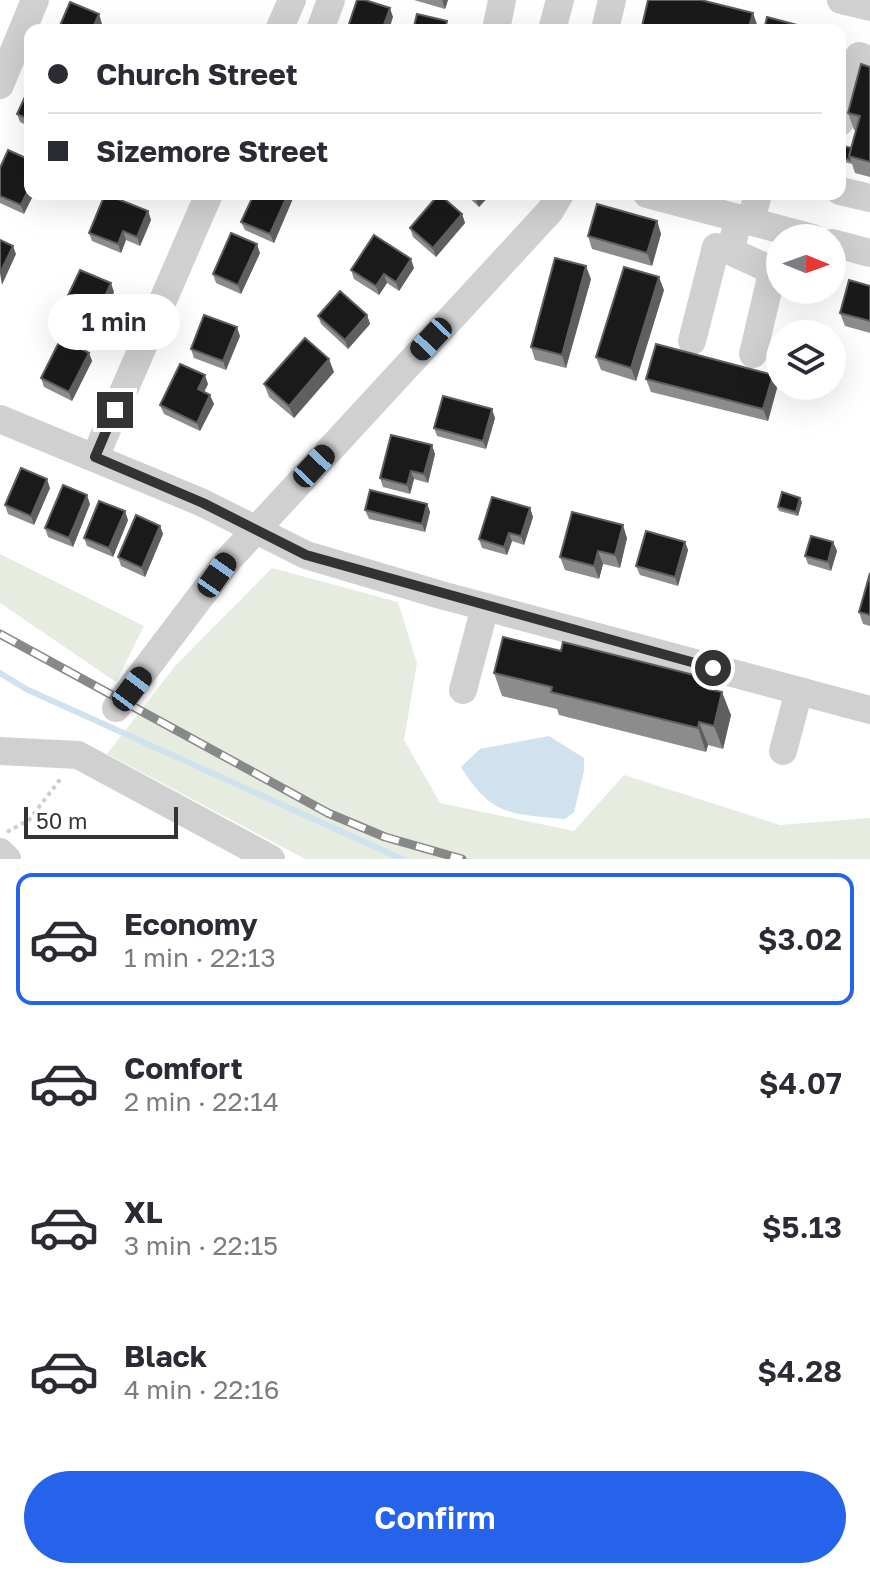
<!DOCTYPE html>
<html lang="en">
<head>
<meta charset="utf-8">
<style>
	body { margin:0; font-family:"Golos Text",sans-serif; background:#f2f2f3; color:#2b2b33; height:100vh; display:flex; flex-direction:column; font-size:30px; white-space:nowrap }
	* { box-sizing:border-box; margin:0 }
	p { font-size:26px; color:#7c7c81 }
	.icon { flex:none; width:44px; height:44px; fill:none; stroke:currentColor; stroke-width:2; stroke-linecap:round; stroke-linejoin:round }
	.map { position:relative; height:859px; overflow:hidden }
	.side { display:flex; flex-direction:column; background:#fff; flex:1 }
	.side>* { flex:none }
	.hud { position:absolute; left:24px; top:24px; width:822px; height:176px; border-radius:16px; box-shadow:0 8px 32px #0002; display:grid; align-content:center; height:176px; padding:0 24px; background:#fff }
	.needle { width:52px; rotate:91deg }
	.controls { position:absolute; left:766px; top:224px; display:grid; gap:16px }
	.controls a { display:grid; place-items:center; width:80px; height:80px; border-radius:50%; background:#fff; box-shadow:0 8px 32px #0002; font-size:40px }
	.scale { position:absolute; left:24px; bottom:20px; width:154px; box-sizing:border-box; padding-left:8px; border:4px solid #333; border-top:0; font-size:22px; line-height:28px; white-space:nowrap; color:#333; -webkit-text-stroke:6px #fff; paint-order:stroke }
	.end { position:absolute; width:36px; height:36px; margin:-18px; border:10px solid #333; background:#fff; box-shadow:0 0 0 4px #fff }
	.from { border-radius:50% }
	.bubble { position:absolute; height:56px; border-radius:28px; background:#fff; box-shadow:0 8px 32px #0002; font-size:26px; font-weight:600; line-height:56px; text-align:center }
	.car { position:absolute; width:24px; height:48px; margin:-24px -12px; border-radius:10px; box-shadow:0 0 6px 2px #0007; background:linear-gradient(#222 24%,#8ab4d8 0 40%,#222 0 76%,#8ab4d8 0 86%,#222 0) }
	.hud b { display:flex; align-items:center; gap:28px; height:76px; font-size:30px }
	.hud b+b { border-top:2px solid #e1e1e2 }
	.hud i { width:20px; height:20px; background:#2b2b33 }
	ul { padding:14px 0 0; list-style:none }
	li { display:flex; align-items:center; gap:24px; height:132px; margin:0 16px 12px; padding:0 8px; border:4px solid transparent; border-radius:16px }
	li div { flex:1 }
	li b { display:block; font-size:30px }
	li em { font-style:normal; font-weight:600 }
	li.selected { border-color:#2563eb }
	li>.icon { width:72px; height:72px; stroke-width:1.5 }
	.button { display:flex; gap:16px; margin-top:auto; padding:16px 24px }
	.button a { flex:1; height:92px; border-radius:48px; background:#2563eb; color:#fff; font-size:32px; font-weight:600; line-height:92px; text-align:center }
	.map>svg:first-child { display:block }
</style>
</head>
<body>
<div class="map">
<svg width="870" height="859" viewBox="0 0 870 859">
	<rect width="100%" height="100%" fill="#fff"/>
	<g fill="#e6ecdf">
		<polygon points="0,554 144,626 116,682 0,603"/>
		<polygon points="272,568 398,602 417,663 404,740 440,803 574,831 624,775 780,825 870,818 870,859 305,859 107,754 176,665"/>
	</g>
	<path fill="#cfe2ee" d="M 549,736 L 584,758 L 584,771 L 574,812 L 565,819 C 511,814 491,816 461,767 L 480,749 Z"/>
	<g fill="none" stroke-linecap="round" stroke-linejoin="round">
		<polyline stroke="#cfe2ee" stroke-width="6" points="0,673 26,689 402,859"/>
		<polyline stroke="#cdcdcd" stroke-width="4" stroke-dasharray="4 4" stroke-linecap="butt" points="7,832 29,820 62,777"/>
		<g stroke="#d0d0d0" stroke-width="28">
			<polyline points="841,0 870,7"/>
			<polyline points="279,30 292,0"/>
			<polyline points="320,30 331,0"/>
			<polyline points="496,30 502,0"/>
			<polyline points="552,30 560,0"/>
			<polyline points="605,30 612,0"/>
			<polyline points="0,85 35,0"/>
			<polyline points="840,122 859,56 870,60"/>
			<polyline points="840,191 870,198"/>
			<polyline points="647,194 813,238"/>
			<polyline points="751,221 758,194"/>
			<polyline points="832,243 870,253"/>
			<polyline points="730,251 769,269 770,282 753,354"/>
			<polyline points="692,341 716,247 730,251 739,218"/>
			<polyline points="0,419 203,503 306,555 441,595 870,710"/>
			<polyline points="95,457 209,194"/>
			<polyline points="463,690 485,607"/>
			<polyline points="116,708 229,559 550,211 560,194"/>
			<polyline points="0,751 78,755 271,859"/>
			<polyline points="783,751 799,691"/>
			<polyline points="0,852 7,859"/>
		</g>
		<defs>
			<polyline id="rail" points="0,634 328,813 385,837 462,859"/>
		</defs>
		<use href="#rail" stroke="#888" stroke-width="9"/>
		<use href="#rail" stroke="#fff" stroke-width="6" stroke-dasharray="18" stroke-linecap="butt"/>
	</g>
	<g fill="#8c8c8c">
		<polygon points="414,0 448,0 445,9"/>
		<polygon points="870,67 870,177 855,173 852,164 840,161 840,145 851,148 856,130 854,130 848,113"/>
		<polygon points="30,86 30,127 20,122 17,114"/>
		<polygon points="8,150 24,214 0,203 0,168"/>
		<polygon points="254,194 294,194 294,196 274,243 245,230 241,222"/>
		<polygon points="465,194 491,194 479,207"/>
		<polygon points="148,211 151,220 140,246 126,240 121,253 92,241 89,233"/>
		<polygon points="462,214 465,223 436,257 413,237 410,228"/>
		<polygon points="657,221 661,234 652,266 592,249 588,236"/>
		<polygon points="260,253 241,294 216,283 213,274"/>
		<polygon points="414,268 399,291 387,283 379,295 354,279 351,270"/>
		<polygon points="591,279 566,368 535,360 531,347"/>
		<polygon points="870,286 870,333 845,326 840,313"/>
		<polygon points="664,290 636,381 601,370 596,357"/>
		<polygon points="114,292 108,306 111,314 103,330 67,314 63,306"/>
		<polygon points="367,315 370,324 348,349 321,324 318,316"/>
		<polygon points="240,336 226,370 194,358 191,349"/>
		<polygon points="89,353 92,361 72,401 44,387 41,378"/>
		<polygon points="334,372 294,418 269,397 264,384"/>
		<polygon points="773,375 777,388 768,421 651,392 646,379"/>
		<polygon points="208,384 204,392 214,404 200,431 164,414 160,405"/>
		<polygon points="495,418 486,449 437,436 434,428"/>
		<polygon points="435,454 428,483 414,479 410,494 383,487 380,478"/>
		<polygon points="50,488 34,525 8,514 5,505"/>
		<polygon points="802,502 798,516 779,511 778,507"/>
		<polygon points="90,504 73,547 48,537 45,528"/>
		<polygon points="427,504 430,512 425,532 369,519 365,510"/>
		<polygon points="530,508 533,517 524,545 512,541 507,555 482,548 479,539"/>
		<polygon points="128,520 113,557 87,546 84,538"/>
		<polygon points="160,526 163,534 145,577 121,566 118,557"/>
		<polygon points="627,538 620,568 603,564 599,579 565,570 560,557"/>
		<polygon points="685,542 688,550 678,586 640,575 636,566"/>
		<polygon points="833,542 837,551 831,571 808,564 805,556"/>
		<polygon points="870,573 870,626 863,624 859,612"/>
		<polygon points="561,651 710,679 715,690 731,715 723,749 708,745 706,752 559,715 557,709 502,696 494,673"/>
	</g>
	<g fill="#5f5f5f">
		<polygon points="442,0 448,0 445,9"/>
		<polygon points="390,8 393,17 389,30 382,30"/>
		<polygon points="753,13 759,30 748,30"/>
		<polygon points="99,14 103,27 102,30 92,30"/>
		<polygon points="30,186 30,194 34,194 24,214 21,205"/>
		<polygon points="288,194 294,194 294,196 274,243 270,234"/>
		<polygon points="479,194 491,194 479,207 475,198"/>
		<polygon points="148,211 151,220 140,246 137,237"/>
		<polygon points="462,214 465,223 436,257 433,248"/>
		<polygon points="657,221 661,234 652,266 647,253"/>
		<polygon points="123,231 126,240 121,253 118,244"/>
		<polygon points="257,244 260,253 241,294 238,285"/>
		<polygon points="13,246 16,254 2,285 0,273"/>
		<polygon points="411,259 414,268 399,291 396,282"/>
		<polygon points="586,266 591,279 566,368 562,355"/>
		<polygon points="384,274 387,283 379,295 376,286"/>
		<polygon points="659,277 664,290 636,381 631,368"/>
		<polygon points="111,283 114,292 108,306 111,314 103,330 100,322 102,303"/>
		<polygon points="367,315 370,324 348,349 345,340"/>
		<polygon points="237,327 240,336 226,370 223,361"/>
		<polygon points="89,353 92,361 72,401 69,392"/>
		<polygon points="329,359 334,372 294,418 289,406"/>
		<polygon points="205,375 208,384 201,398 198,389"/>
		<polygon points="773,375 777,388 768,421 763,409"/>
		<polygon points="210,395 214,404 200,431 197,423"/>
		<polygon points="492,409 495,418 486,449 483,441"/>
		<polygon points="432,445 435,454 428,483 424,474"/>
		<polygon points="411,471 414,479 410,494 407,485"/>
		<polygon points="47,479 50,488 34,525 31,516"/>
		<polygon points="87,495 90,504 73,547 69,538"/>
		<polygon points="800,498 802,502 798,516 796,512"/>
		<polygon points="427,504 430,512 425,532 422,524"/>
		<polygon points="530,508 533,517 524,545 521,536"/>
		<polygon points="125,511 128,520 113,557 109,548"/>
		<polygon points="623,525 627,538 620,568 615,555"/>
		<polygon points="160,526 163,534 145,577 142,568"/>
		<polygon points="509,533 512,541 507,555 504,547"/>
		<polygon points="685,542 688,550 678,586 675,577"/>
		<polygon points="833,542 837,551 831,571 828,562"/>
		<polygon points="598,551 603,564 599,579 594,566"/>
		<polygon points="710,679 719,702 708,689"/>
		<polygon points="722,692 731,715 723,749 714,726"/>
		<polygon points="699,722 708,745 706,752 698,728"/>
	</g>
	<g fill="#1a1a1a" stroke="#5f5f5f" stroke-width="2">
		<polygon points="357,0 365,0 390,8 382,30 347,30"/>
		<polygon points="648,0 701,0 753,13 748,30 648,30 648,28 642,26"/>
		<polygon points="70,2 99,14 92,30 58,30"/>
		<polygon points="417,14 447,21 445,30 413,30"/>
		<polygon points="767,17 816,30 764,30"/>
		<polygon points="861,64 870,67 870,162 849,156 860,116 848,113"/>
		<polygon points="30,86 30,120 17,114"/>
		<polygon points="840,145 851,148 849,156 850,160 840,157"/>
		<polygon points="8,150 30,160 30,186 21,205 0,196 0,168"/>
		<polygon points="105,194 148,211 137,237 123,231 118,244 89,233"/>
		<polygon points="254,194 288,194 270,234 241,222"/>
		<polygon points="439,194 462,214 433,248 410,228"/>
		<polygon points="597,204 657,221 647,253 588,236"/>
		<polygon points="231,233 257,244 238,285 213,274"/>
		<polygon points="374,235 411,259 396,282 384,274 376,286 351,270"/>
		<polygon points="0,240 13,246 0,273"/>
		<polygon points="555,258 586,266 562,355 531,347"/>
		<polygon points="624,267 659,277 631,368 596,357"/>
		<polygon points="80,270 111,283 102,303 108,305 100,322 63,306"/>
		<polygon points="849,280 870,286 870,321 840,313"/>
		<polygon points="340,291 367,315 345,340 318,316"/>
		<polygon points="204,315 237,327 223,361 191,349"/>
		<polygon points="61,338 89,353 69,392 41,378"/>
		<polygon points="305,338 329,359 289,406 264,384"/>
		<polygon points="656,344 773,375 763,409 646,379"/>
		<polygon points="180,364 205,375 198,389 210,395 197,423 160,405"/>
		<polygon points="443,396 492,409 483,441 434,428"/>
		<polygon points="391,435 432,445 424,474 411,471 407,485 380,478"/>
		<polygon points="21,468 47,479 31,516 5,505"/>
		<polygon points="63,485 87,495 69,538 45,528"/>
		<polygon points="370,490 427,504 422,524 365,510"/>
		<polygon points="782,492 800,498 796,512 778,507"/>
		<polygon points="492,497 530,508 521,536 509,533 504,547 479,539"/>
		<polygon points="99,501 125,511 109,548 84,538"/>
		<polygon points="572,512 623,525 615,555 598,551 594,566 560,557"/>
		<polygon points="136,515 160,526 142,568 118,557"/>
		<polygon points="646,531 685,542 675,577 636,566"/>
		<polygon points="811,536 833,542 828,562 805,556"/>
		<polygon points="870,573 870,615 859,612"/>
		<polygon points="503,637 561,651 563,642 710,679 708,689 722,692 714,726 699,722 698,728 551,692 552,687 494,673"/>
	</g>
	<g fill="none" stroke-linecap="round" stroke-linejoin="round">
		<polyline stroke="#333" stroke-width="10" points="115,410 95,457 203,503 306,555 713,668"/>
	</g>
</svg>
<div class="controls">
<a><svg class="needle" viewBox="-14 -14 28 28"><path d="M0-13l5 13h-10z" fill="#e53935"/><path d="M0 13l5-13h-10z" fill="#7c7c81"/></svg></a>
<a><svg class="icon" aria-label="layers" viewBox="0 0 24 24"><path d="M12 4l9 5-9 5-9-5zM3 14l9 5 9-5"/></svg></a>
</div>
<div class="scale">50 m</div>
<i class="end from" style="left:713px;top:668px"></i>
<i class="end" style="left:115px;top:410px"></i>
<div class="bubble" style="left:48px;top:294px;width:132px">1 min</div>
<i class="car" style="left:431px;top:339px;rotate:223deg"></i>
<i class="car" style="left:314px;top:466px;rotate:43deg"></i>
<i class="car" style="left:217px;top:575px;rotate:35deg"></i>
<i class="car" style="left:132px;top:689px;rotate:37deg"></i>
<div class="hud">
<b><i class="from"></i>Church Street</b>
<b><i></i>Sizemore Street</b>
</div>
</div>
<section class="side">
<ul>
<li class="selected"><svg class="icon" aria-label="car" viewBox="0 0 24 24"><path d="M5 17H2v-5l4-1 3-4h7l3 4 3 1v5h-3M9 17h6M6 11h13"/><circle cx="7" cy="17" r="2"/><circle cx="17" cy="17" r="2"/></svg><div><b>Economy</b><p>1 min · 22:13</p></div><em>$3.02</em></li>
<li><svg class="icon" aria-label="car" viewBox="0 0 24 24"><path d="M5 17H2v-5l4-1 3-4h7l3 4 3 1v5h-3M9 17h6M6 11h13"/><circle cx="7" cy="17" r="2"/><circle cx="17" cy="17" r="2"/></svg><div><b>Comfort</b><p>2 min · 22:14</p></div><em>$4.07</em></li>
<li><svg class="icon" aria-label="car" viewBox="0 0 24 24"><path d="M5 17H2v-5l4-1 3-4h7l3 4 3 1v5h-3M9 17h6M6 11h13"/><circle cx="7" cy="17" r="2"/><circle cx="17" cy="17" r="2"/></svg><div><b>XL</b><p>3 min · 22:15</p></div><em>$5.13</em></li>
<li><svg class="icon" aria-label="car" viewBox="0 0 24 24"><path d="M5 17H2v-5l4-1 3-4h7l3 4 3 1v5h-3M9 17h6M6 11h13"/><circle cx="7" cy="17" r="2"/><circle cx="17" cy="17" r="2"/></svg><div><b>Black</b><p>4 min · 22:16</p></div><em>$4.28</em></li>
</ul>
<div class="button"><a>Confirm</a></div>
</section>
</body>
</html>
